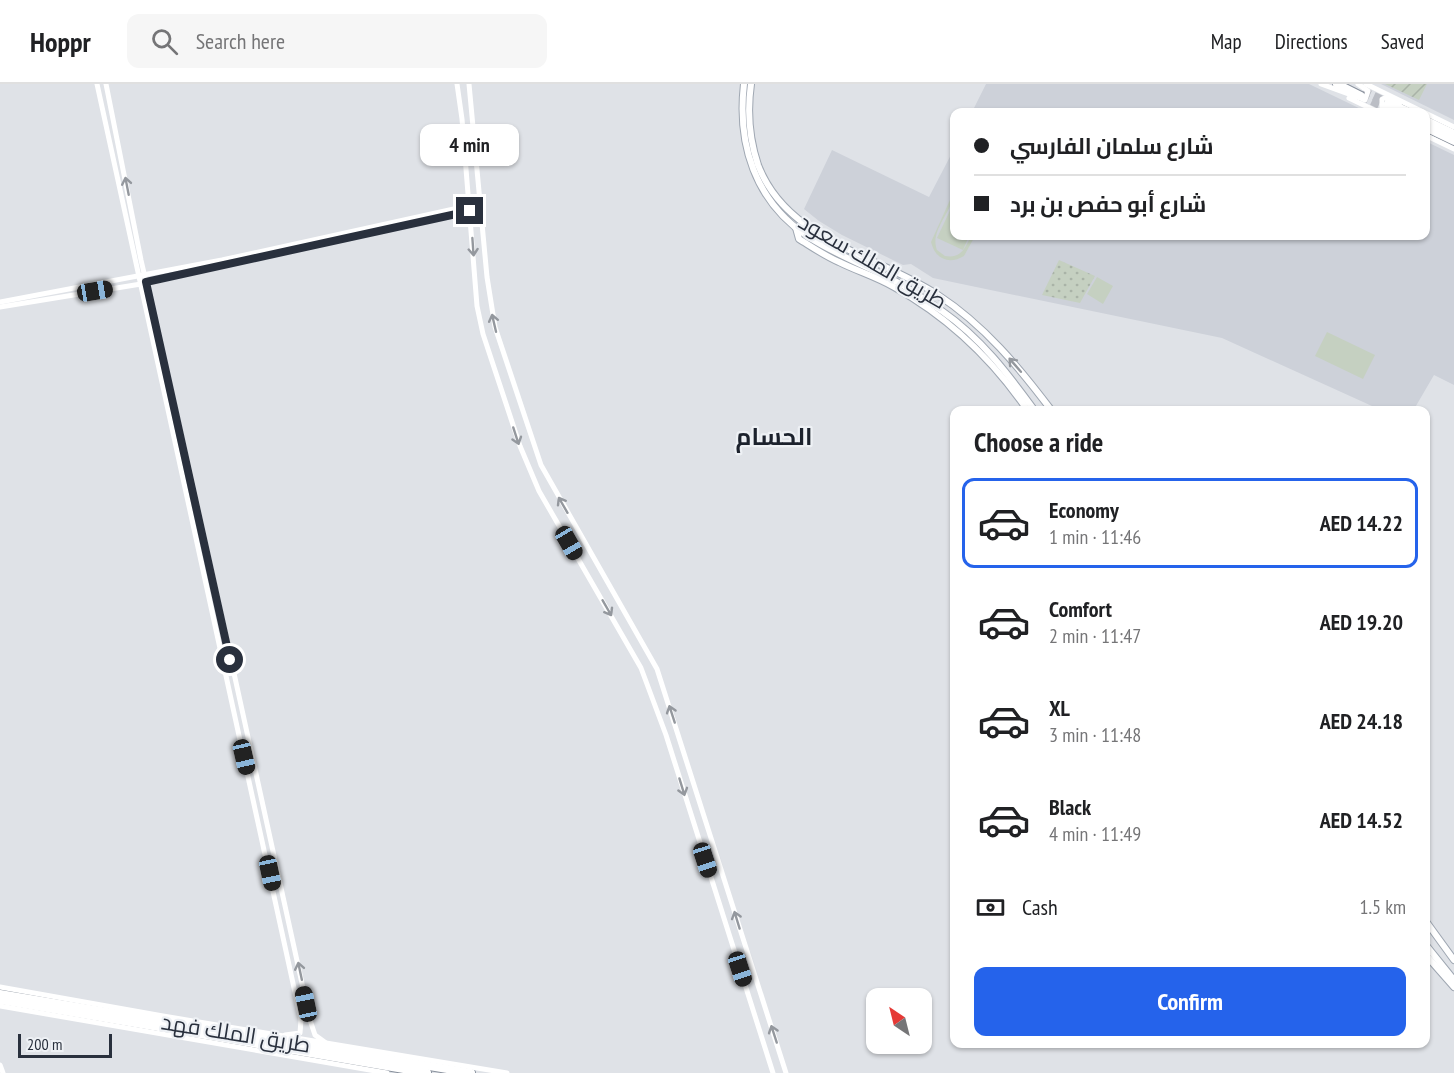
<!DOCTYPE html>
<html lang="en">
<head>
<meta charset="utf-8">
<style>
	body { margin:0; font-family:"PT Sans Narrow",Cairo,sans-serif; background:#f6f6f6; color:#202124; height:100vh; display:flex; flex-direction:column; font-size:22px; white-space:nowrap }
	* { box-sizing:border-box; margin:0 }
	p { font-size:20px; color:#757577 }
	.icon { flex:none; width:33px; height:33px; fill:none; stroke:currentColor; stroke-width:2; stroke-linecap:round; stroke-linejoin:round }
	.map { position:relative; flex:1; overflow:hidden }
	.side { position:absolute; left:950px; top:322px; width:480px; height:642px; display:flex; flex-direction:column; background:#fff; border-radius:12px; box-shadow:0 2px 4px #0004 }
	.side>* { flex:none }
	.top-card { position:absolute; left:950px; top:24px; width:480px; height:132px; border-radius:12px; box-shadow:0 2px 4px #0004; display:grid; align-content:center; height:132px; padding:0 24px; background:#fff }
	.needle { width:39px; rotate:325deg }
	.tools { position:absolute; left:866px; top:904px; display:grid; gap:12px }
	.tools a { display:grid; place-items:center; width:66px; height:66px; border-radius:12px; background:#fff; box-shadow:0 2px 4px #0004; font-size:30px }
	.scale { position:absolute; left:18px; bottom:15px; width:94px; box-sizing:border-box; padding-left:6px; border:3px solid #29303d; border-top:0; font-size:16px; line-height:21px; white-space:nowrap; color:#29303d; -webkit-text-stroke:4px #eef1f5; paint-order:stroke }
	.end { position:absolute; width:27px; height:27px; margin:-14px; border:8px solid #29303d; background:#fff; box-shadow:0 0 0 3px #fff }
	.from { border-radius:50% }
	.bubble { position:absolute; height:42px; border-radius:12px; background:#fff; box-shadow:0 2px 4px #0004; font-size:20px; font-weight:700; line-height:42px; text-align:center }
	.car { position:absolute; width:18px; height:36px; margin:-18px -9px; border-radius:8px; box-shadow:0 0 4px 2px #0007; background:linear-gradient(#222 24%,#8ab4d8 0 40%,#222 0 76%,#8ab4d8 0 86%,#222 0) }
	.top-card b { display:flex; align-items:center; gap:21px; height:57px; font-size:22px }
	.top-card b+b { border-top:2px solid #e0e0e0 }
	.top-card i { width:15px; height:15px; background:#202124 }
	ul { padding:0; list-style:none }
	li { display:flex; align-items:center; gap:18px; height:90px; margin:0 12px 9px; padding:0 12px; border:3px solid transparent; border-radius:12px }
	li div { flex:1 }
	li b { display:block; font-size:22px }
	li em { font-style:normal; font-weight:700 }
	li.on { border-color:#2563eb }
	li>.icon { width:54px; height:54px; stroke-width:1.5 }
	h2 { padding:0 24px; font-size:27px; line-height:72px }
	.pay { display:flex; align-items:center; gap:15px; height:66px; padding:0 24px; font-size:22px }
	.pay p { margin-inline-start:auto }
	.action { display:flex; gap:12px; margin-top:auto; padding:12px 24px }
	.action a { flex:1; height:69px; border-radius:12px; background:#2563eb; color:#fff; font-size:24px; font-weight:700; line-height:69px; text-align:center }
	header { display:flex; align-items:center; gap:36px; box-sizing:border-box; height:84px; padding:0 30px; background:#fff; border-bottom:2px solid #e0e0e0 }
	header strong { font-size:28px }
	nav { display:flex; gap:33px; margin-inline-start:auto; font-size:21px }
	.search { width:420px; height:54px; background:#f6f6f6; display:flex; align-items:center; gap:15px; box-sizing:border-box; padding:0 21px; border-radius:12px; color:#757577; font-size:22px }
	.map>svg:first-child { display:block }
</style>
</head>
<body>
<header>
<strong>Hoppr</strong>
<div class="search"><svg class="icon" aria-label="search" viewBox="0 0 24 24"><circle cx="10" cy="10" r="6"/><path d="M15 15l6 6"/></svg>Search here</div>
<nav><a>Map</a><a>Directions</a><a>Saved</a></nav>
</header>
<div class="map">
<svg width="1454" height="989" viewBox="0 0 1454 989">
	<defs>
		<pattern id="grass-dots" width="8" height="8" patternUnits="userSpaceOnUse" patternTransform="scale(1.5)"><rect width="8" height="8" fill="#c5d0c1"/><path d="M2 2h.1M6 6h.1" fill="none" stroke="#a9b3a7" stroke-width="1.8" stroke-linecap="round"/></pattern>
		<pattern id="garden-furrows" width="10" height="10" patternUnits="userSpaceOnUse" patternTransform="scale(1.5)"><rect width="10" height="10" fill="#c5d0c1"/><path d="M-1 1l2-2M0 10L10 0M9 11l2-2" fill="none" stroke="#a9b3a7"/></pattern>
	</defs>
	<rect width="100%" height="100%" fill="#dfe2e7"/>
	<g fill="#cdd1d9">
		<polygon points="986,0 1309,0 1367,28 972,28"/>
		<polygon points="1381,0 1454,0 1454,36"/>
		<polygon points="1425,57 1454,71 1454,301 1434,291 1413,327 1383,327 1222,254 933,194 911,180 903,181 842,151 819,137 804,125 832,66 929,113 954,65 954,152 1425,152"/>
	</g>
	<polygon fill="url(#grass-dots)" points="1059,176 1095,192 1080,219 1042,211"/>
	<g fill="#c5d0c1">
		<path d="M 954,107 C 954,127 929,146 937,166 L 945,172 C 961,175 965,164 971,152 L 975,152 L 964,172 C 949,181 935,175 931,158 Z"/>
		<polygon points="954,118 954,152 969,152 963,166 937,154"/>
		<polygon points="1097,193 1113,202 1103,220 1087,210"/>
		<polygon points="1327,248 1375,271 1363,295 1315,272"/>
	</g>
	<polygon fill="url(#garden-furrows)" points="1385,0 1427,0 1419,16"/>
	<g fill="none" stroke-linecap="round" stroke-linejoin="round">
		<g stroke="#bbbec5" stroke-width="8" stroke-dasharray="8 4" stroke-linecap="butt">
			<polyline points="1363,7 1387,18"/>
			<polyline points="1361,12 1386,24"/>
		</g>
		<defs>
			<g id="primary">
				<path d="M 744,0 C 737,60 755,117 807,152 C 837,172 873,184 904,202 C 917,210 930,219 942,227 C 981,254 1008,290 1035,327"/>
				<path d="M 751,0 C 747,28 749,54 758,81 C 787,157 876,170 938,211 C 984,241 1019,283 1052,327"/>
				<path d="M 796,144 L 799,155 C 812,163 825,172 839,178 C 857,187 877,193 894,203 C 948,233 993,276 1028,327"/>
				<polyline points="1425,836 1454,876"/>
				<polyline points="1425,860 1454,896"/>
				<polyline points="1425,870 1454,903"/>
			</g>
			<g id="highway">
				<polyline points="1337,0 1361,12"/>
				<polyline points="1388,19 1409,28"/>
				<polyline points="1386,24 1396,28"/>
				<polyline points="1425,36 1454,50"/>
				<polyline points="1425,43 1454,57"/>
				<polyline points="0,910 471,989"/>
				<polyline points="0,916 427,989"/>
			</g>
		</defs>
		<use href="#primary" stroke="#9fa7b2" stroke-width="8"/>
		<use href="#highway" stroke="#88909c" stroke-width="10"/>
		<g stroke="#fff" stroke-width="5">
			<polyline points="97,0 301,936 300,949 285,951"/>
			<polyline points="106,0 141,176 191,393 310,936 315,951 326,959"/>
			<polyline points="457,0 462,35 477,222 483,250 520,362 539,407 641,584 666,651 773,989"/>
			<polyline points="469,0 487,193 495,243 541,381 657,585 786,989"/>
			<polyline points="1321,0 1365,16 1368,7 1358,0"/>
			<polyline points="1366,0 1454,43"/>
			<polyline points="1349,14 1378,28"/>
			<polyline points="1388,28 1382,25 1382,15 1385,14 1400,19"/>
			<polyline points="1425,51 1454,65"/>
			<polyline points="0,218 222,176 481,119"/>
			<polyline points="0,223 141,200 481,124"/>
			<polyline points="0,903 163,932 507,989"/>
			<polyline points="0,922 387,989"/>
			<polyline points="0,981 3,989"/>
		</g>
		<use href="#primary" stroke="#fff" stroke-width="6"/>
		<use href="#highway" stroke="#fff" stroke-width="8"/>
	</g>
	<defs><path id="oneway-shaft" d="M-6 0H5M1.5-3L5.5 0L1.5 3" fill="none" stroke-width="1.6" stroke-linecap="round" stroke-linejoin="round" transform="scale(1.5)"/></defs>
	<g stroke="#94989e">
		<use href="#oneway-shaft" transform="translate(127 102) rotate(-101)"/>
		<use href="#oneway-shaft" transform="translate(473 163) rotate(86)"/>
		<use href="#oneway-shaft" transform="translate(494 239) rotate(-103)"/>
		<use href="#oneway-shaft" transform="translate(1015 281) rotate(-131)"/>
		<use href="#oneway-shaft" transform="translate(516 352) rotate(72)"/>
		<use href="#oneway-shaft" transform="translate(563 421) rotate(-120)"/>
		<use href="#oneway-shaft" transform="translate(607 524) rotate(60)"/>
		<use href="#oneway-shaft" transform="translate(672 630) rotate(-108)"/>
		<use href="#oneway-shaft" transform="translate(682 703) rotate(73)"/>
		<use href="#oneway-shaft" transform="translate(737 836) rotate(-107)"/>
		<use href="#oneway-shaft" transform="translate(300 887) rotate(-102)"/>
		<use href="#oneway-shaft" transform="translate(774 950) rotate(-108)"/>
	</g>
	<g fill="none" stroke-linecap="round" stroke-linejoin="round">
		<polyline stroke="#29303d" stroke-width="8" points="230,576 146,198 470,127"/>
	</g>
	<g text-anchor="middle" stroke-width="4.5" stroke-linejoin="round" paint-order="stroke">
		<g font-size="22" fill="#29303d" stroke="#eef1f5">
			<text transform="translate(873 177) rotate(30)" y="8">طريق الملك سعود</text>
			<text transform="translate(236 949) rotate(9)" y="8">طريق الملك فهد</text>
		</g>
		<g font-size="24" font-weight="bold" fill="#1c222d" stroke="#eef1f5">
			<text x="774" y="361">الحسام</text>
		</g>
	</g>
</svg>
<div class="tools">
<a><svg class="needle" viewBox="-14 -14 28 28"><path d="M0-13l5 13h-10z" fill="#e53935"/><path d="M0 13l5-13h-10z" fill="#757577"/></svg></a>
</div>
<div class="scale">200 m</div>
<i class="end from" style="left:230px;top:576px"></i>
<i class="end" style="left:470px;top:127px"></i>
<div class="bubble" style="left:420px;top:40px;width:99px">4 min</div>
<i class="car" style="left:95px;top:207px;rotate:81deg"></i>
<i class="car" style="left:569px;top:459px;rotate:150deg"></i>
<i class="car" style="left:244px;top:673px;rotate:167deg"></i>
<i class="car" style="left:705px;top:776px;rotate:162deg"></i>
<i class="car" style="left:270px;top:789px;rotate:168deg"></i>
<i class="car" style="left:740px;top:885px;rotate:162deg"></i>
<i class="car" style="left:306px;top:920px;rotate:348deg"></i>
<div class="top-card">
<b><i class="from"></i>شارع سلمان الفارسي</b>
<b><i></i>شارع أبو حفص بن برد</b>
</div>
<section class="side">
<h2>Choose a ride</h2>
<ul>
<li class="on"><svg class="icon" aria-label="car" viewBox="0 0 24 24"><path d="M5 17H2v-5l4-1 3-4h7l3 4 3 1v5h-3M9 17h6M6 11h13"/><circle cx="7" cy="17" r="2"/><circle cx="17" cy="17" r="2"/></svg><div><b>Economy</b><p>1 min · 11:46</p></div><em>AED 14.22</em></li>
<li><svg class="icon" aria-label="car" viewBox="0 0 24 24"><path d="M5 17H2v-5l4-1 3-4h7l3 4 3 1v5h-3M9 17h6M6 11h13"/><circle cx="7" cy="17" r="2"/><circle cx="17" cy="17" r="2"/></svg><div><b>Comfort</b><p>2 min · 11:47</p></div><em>AED 19.20</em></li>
<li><svg class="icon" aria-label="car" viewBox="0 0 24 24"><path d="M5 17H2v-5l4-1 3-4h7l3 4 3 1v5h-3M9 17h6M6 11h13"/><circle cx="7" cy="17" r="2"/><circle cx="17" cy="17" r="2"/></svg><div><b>XL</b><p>3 min · 11:48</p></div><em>AED 24.18</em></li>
<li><svg class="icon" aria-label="car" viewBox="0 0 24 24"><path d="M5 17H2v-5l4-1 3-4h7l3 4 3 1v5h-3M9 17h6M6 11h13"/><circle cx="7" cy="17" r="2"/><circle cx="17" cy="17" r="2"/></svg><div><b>Black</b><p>4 min · 11:49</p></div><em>AED 14.52</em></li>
</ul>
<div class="pay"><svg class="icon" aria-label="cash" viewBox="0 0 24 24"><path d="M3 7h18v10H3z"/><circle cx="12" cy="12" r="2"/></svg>Cash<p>1.5 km</p></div>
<div class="action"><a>Confirm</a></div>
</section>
</div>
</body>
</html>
